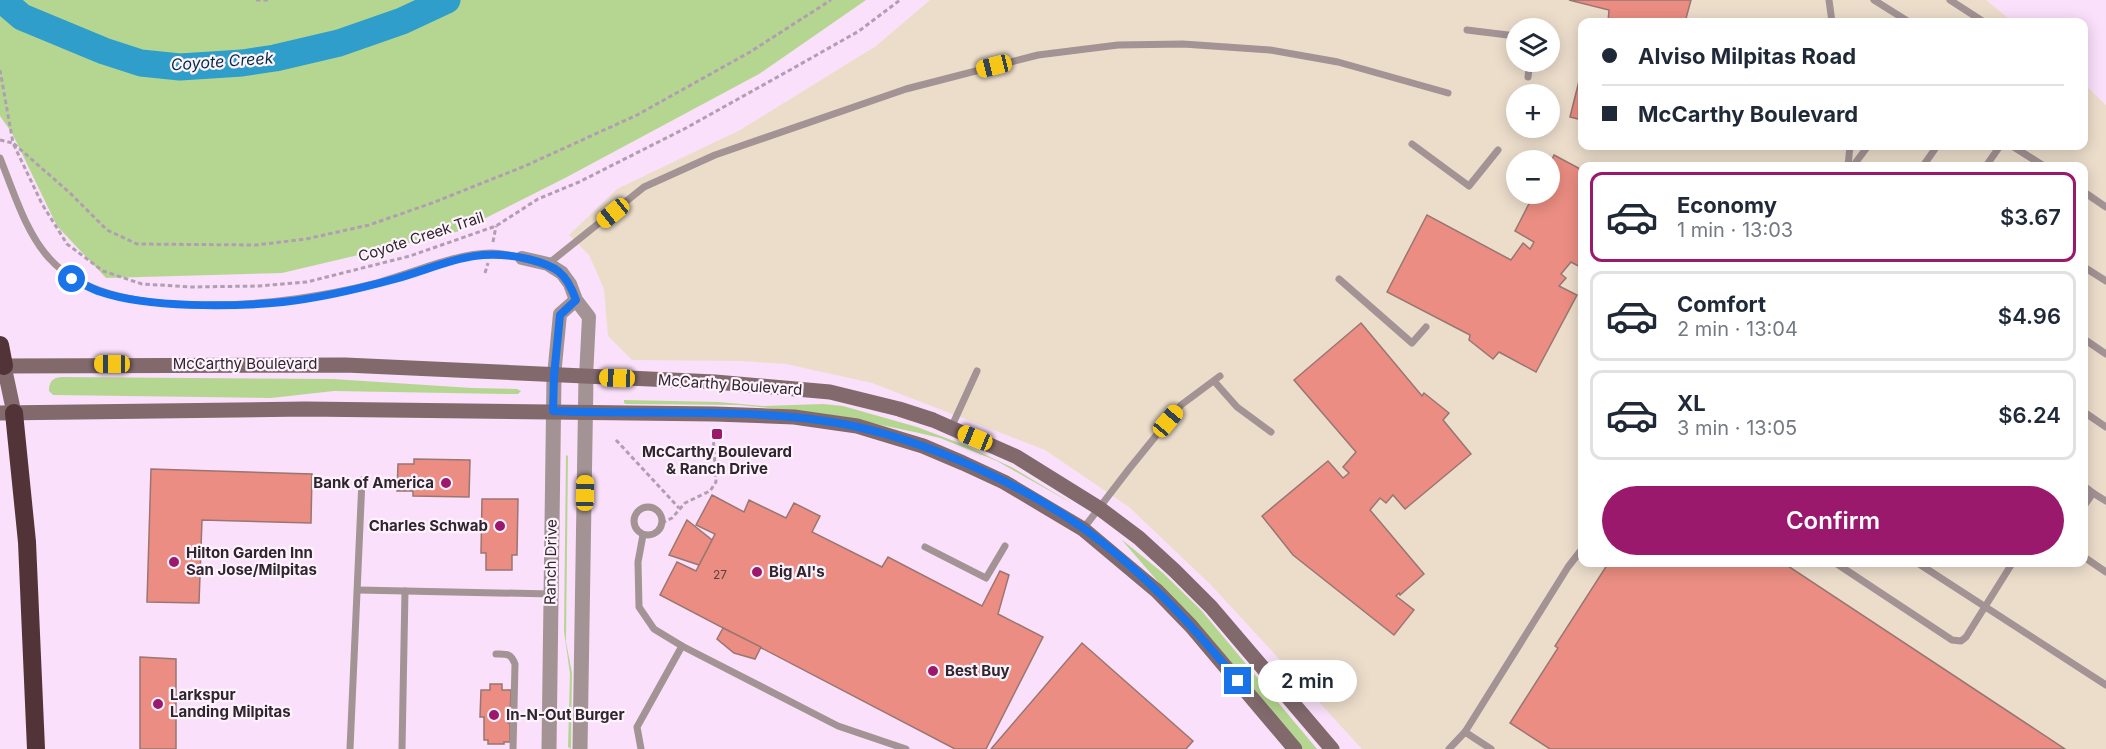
<!DOCTYPE html>
<html lang="en">
<head>
<meta charset="utf-8">
<style>
	body { margin:0; font-family:Inter,sans-serif; background:#f6f6f7; color:#1f2937; height:100vh; display:flex; flex-direction:column; font-size:22px; white-space:nowrap }
	* { box-sizing:border-box; margin:0 }
	p { font-size:20px; color:#747a83 }
	.icon { flex:none; width:33px; height:33px; fill:none; stroke:currentColor; stroke-width:2; stroke-linecap:round; stroke-linejoin:round }
	.map { position:relative; flex:1; overflow:hidden }
	.side { position:absolute; left:1578px; top:162px; width:510px; height:405px; display:flex; flex-direction:column; background:#fff; border-radius:12px; box-shadow:0 3px 15px #0003 }
	.side>* { flex:none }
	.top-card { position:absolute; left:1578px; top:18px; width:510px; height:132px; border-radius:12px; box-shadow:0 3px 15px #0003; display:grid; align-content:center; height:132px; padding:0 24px; background:#fff }
	.buttons { position:absolute; left:1506px; top:18px; display:grid; gap:12px }
	.buttons a { display:grid; place-items:center; width:54px; height:54px; border-radius:50%; background:#fff; box-shadow:0 3px 15px #0003; font-size:30px }
	.end { position:absolute; width:27px; height:27px; margin:-14px; border:8px solid #1a73e8; background:#fff; box-shadow:0 0 0 3px #fff }
	.from { border-radius:50% }
	.bubble { position:absolute; height:42px; border-radius:21px; background:#fff; box-shadow:0 3px 15px #0003; font-size:20px; font-weight:600; line-height:42px; text-align:center }
	.car { position:absolute; width:18px; height:36px; margin:-18px -9px; border-radius:8px; box-shadow:0 0 4px 2px #0007; background:linear-gradient(#f5c518 24%,#345 0 40%,#f5c518 0 76%,#345 0 86%,#f5c518 0) }
	.top-card b { display:flex; align-items:center; gap:21px; height:57px; font-size:22px }
	.top-card b+b { border-top:2px solid #e0e1e3 }
	.top-card i { width:15px; height:15px; background:#1f2937 }
	ul { padding:10px 0 0; list-style:none }
	li { display:flex; align-items:center; gap:18px; height:90px; margin:0 12px 9px; padding:0 12px; border:3px solid #e0e1e3; border-radius:12px }
	li div { flex:1 }
	li b { display:block; font-size:22px }
	li em { font-style:normal; font-weight:600 }
	li.current { border-color:#9a196d }
	li>.icon { width:54px; height:54px; stroke-width:1.5 }
	.button { display:flex; gap:12px; margin-top:auto; padding:12px 24px }
	.button a { flex:1; height:69px; border-radius:36px; background:#9a196d; color:#fff; font-size:24px; font-weight:600; line-height:69px; text-align:center }
	.map>svg:first-child { display:block }
</style>
</head>
<body>
<div class="map">
<svg width="2106" height="749" viewBox="0 0 2106 749">
	<rect width="100%" height="100%" fill="#fae0fa"/>
	<path fill="#ecddcb" fill-rule="evenodd" d="M 930,0 L 1986,0 L 2013,22 L 1582,22 L 1582,146 L 2084,146 L 2084,84 L 2106,105 L 2106,749 L 1362,749 L 1211,585 L 1129,507 L 1045,450 L 872,383 L 786,364 L 740,361 L 632,360 L 608,336 L 604,289 L 589,255 L 569,235 L 617,189 L 740,130 L 876,46 ZM 1516,28 L 1550,28 L 1550,62 L 1516,62 ZM 1516,94 L 1550,94 L 1550,128 L 1516,128 ZM 1516,160 L 1550,160 L 1550,194 L 1516,194 ZM 1582,166 L 2084,166 L 2084,562 L 1582,562 Z"/>
	<g fill="#b5d690">
		<polygon points="0,0 866,0 759,74 565,178 460,231 282,273 106,278 57,226 12,133 0,116"/>
		<path d="M 61,377 L 333,379 L 472,388 L 517,389 L 521,391 L 518,394 L 506,394 L 334,391 L 271,398 L 53,395 L 49,391 C 49,382 52,378 61,377 Z"/>
		<polygon points="624,400 719,402 763,406 823,404 843,406 917,427 967,446 1013,468 1073,504 997,461 940,438 919,433 843,417 807,412 739,405 626,404 624,403"/>
		<polygon points="566,455 568,456 566,642 572,673 571,749 568,747 570,674 564,631"/>
		<polygon points="1121,539 1163,573 1201,610 1317,749 1303,749"/>
	</g>
	<g fill="none" stroke-linecap="round" stroke-linejoin="round">
		<polyline stroke="#2f9ecb" stroke-width="27" points="2,0 22,17 104,51 141,63 180,67 242,63 275,58 339,43 402,21 447,0"/>
	</g>
	<g fill="#eb8d82" stroke="#997671" stroke-width="1.5">
		<polygon points="1569,0 1691,0 1685,22 1608,22 1609,10"/>
		<polygon points="1582,69 1582,120 1570,117"/>
		<polygon points="1554,155 1582,170 1582,268 1571,262 1561,274 1566,278 1559,286 1577,295 1536,372 1499,352 1493,359 1469,340 1470,335 1387,292 1427,215 1511,260 1523,243 1530,249 1534,242 1515,231 1534,194 1550,194 1550,164"/>
		<polygon points="1361,323 1422,396 1424,393 1449,413 1443,420 1471,454 1405,509 1393,495 1386,503 1380,498 1370,510 1424,574 1400,595 1399,593 1396,596 1414,610 1394,635 1293,555 1262,516 1328,461 1343,478 1349,473 1343,467 1356,452 1294,380"/>
		<polygon points="414,459 470,460 469,497 413,496 413,491 397,491 398,464 414,464"/>
		<polygon points="151,469 312,474 311,523 202,520 199,603 147,602"/>
		<polygon points="712,495 744,512 749,500 786,518 794,503 820,516 812,532 882,567 888,557 982,606 1000,571 1009,575 998,614 1043,637 986,749 955,749 660,595 677,562 696,571 699,565 715,534 696,525"/>
		<polygon points="482,499 518,499 517,555 512,555 512,570 486,570 486,553 481,553"/>
		<polygon points="687,520 712,540 699,565 669,555"/>
		<polygon points="1609,562 1782,562 2065,749 1550,749 1510,723 1558,648 1555,646"/>
		<polygon points="723,628 761,647 755,659 734,653 717,639"/>
		<polygon points="1082,643 1193,741 1186,749 991,749"/>
		<polygon points="140,657 176,659 176,749 140,749"/>
		<polygon points="490,684 502,684 502,690 511,690 510,714 508,714 508,723 510,723 510,742 504,742 504,744 488,744 488,740 484,740 484,717 480,717 481,690 490,690"/>
	</g>
	<g fill="none" stroke-linecap="round" stroke-linejoin="round">
		<g stroke="#b29eb2" stroke-width="3" stroke-dasharray="4.5 3" stroke-linecap="butt">
			<polyline points="256,0 271,0"/>
			<polyline points="0,70 13,143 70,193 107,230 137,244 256,245 306,239 369,225 432,203 525,166 637,115 750,52 831,0"/>
			<polyline points="0,140 13,143 42,204 67,244 103,271 142,284 192,287 259,286 307,282 410,256 496,226 538,199 579,182 686,128 790,70 859,31 900,0"/>
			<polyline points="493,242 496,226"/>
			<polyline points="485,273 488,263"/>
			<polyline points="616,440 679,508"/>
			<polyline points="662,523 672,518 685,503 710,491 716,482 713,434"/>
		</g>
		<g stroke="#a39394" stroke-width="7">
			<polyline points="1829,0 1832,22"/>
			<polyline points="1874,0 1909,22"/>
			<polyline points="1950,0 1984,22"/>
			<polyline points="1467,30 1516,36"/>
			<polyline points="1528,77 1530,62"/>
			<polyline points="1412,144 1469,186 1498,150"/>
			<polyline points="2012,146 2044,166"/>
			<path d="M 0,158 C 13,190 26,234 50,259 C 112,328 291,305 373,284 C 408,275 455,253 491,253 C 501,253 512,256 522,258"/>
			<polyline points="1848,166 1850,146"/>
			<polyline points="1853,166 1868,146"/>
			<polyline points="1923,166 1937,146"/>
			<polyline points="1986,166 2000,146"/>
			<polyline points="2084,192 2106,207"/>
			<polyline points="548,264 644,187 715,155 906,89 1038,55 1118,45 1183,44 1270,50 1338,62 1448,93"/>
			<polyline points="2084,267 2106,281"/>
			<polyline points="1339,279 1412,343 1426,327"/>
			<polyline points="2084,339 2106,354"/>
			<polyline points="1214,381 1237,407 1271,432"/>
			<polyline points="2084,412 2106,427"/>
			<polyline points="951,428 977,371"/>
			<polyline points="2084,486 2093,493 2084,506"/>
			<polyline points="2093,493 2106,501"/>
			<circle cx="648" cy="521" r="14"/>
			<polyline points="1083,529 1129,469 1181,405 1220,376"/>
			<polyline points="643,535 638,562 639,607 654,629 682,646 838,726 906,749"/>
			<polyline points="925,547 986,578 1005,546"/>
			<polyline points="2084,557 2106,572"/>
			<polyline points="1834,562 1952,640 1961,641 1966,637 2013,562"/>
			<polyline points="1916,562 2106,685"/>
			<polyline points="358,590 551,594"/>
			<path d="M 496,654 C 506,654 511,653 515,664 L 513,749"/>
			<polyline points="1465,732 1491,749"/>
			<polyline points="350,749 362,480"/>
			<polyline points="402,749 405,591"/>
			<polyline points="641,749 637,727 682,646"/>
			<polyline points="1449,749 1465,732 1568,567 1582,549"/>
		</g>
		<g stroke="#a39394" stroke-width="14">
			<polyline points="522,258 548,264 562,273 570,284 576,300 589,317 586,377"/>
			<polyline points="554,376 560,314 576,300"/>
		</g>
		<g stroke="#a39394" stroke-width="15">
			<polyline points="549,749 554,376"/>
			<polyline points="580,749 586,377"/>
		</g>
		<g stroke="#81696c" stroke-width="15">
			<polyline points="0,366 345,365 715,382 830,392 899,409 933,420 1017,457 1099,508 1139,538 1175,571 1211,607 1332,749"/>
			<polyline points="4,366 14,413"/>
			<polyline points="0,413 305,409 715,414 794,417 857,426 923,446 963,463 1004,482 1083,529 1157,591 1191,626 1295,749"/>
		</g>
		<g stroke="#523438" stroke-width="18">
			<polyline points="0,345 4,366"/>
			<polyline points="14,413 27,542 36,749"/>
		</g>
	</g>
	<g fill="none" stroke-linecap="round" stroke-linejoin="round">
		<path stroke="#1a73e8" stroke-width="8" d="M 72,279 C 82,283 91,289 101,292 C 148,308 233,307 283,302 C 321,298 358,289 395,279 C 445,265 473,246 528,259 C 556,266 566,272 576,300 L 560,315 L 554,376 L 553,411 C 643,415 735,408 825,421 C 910,433 1013,479 1083,528 C 1142,570 1192,625 1238,681"/>
	</g>
	<g fill="#9a196d" stroke="#fef3fd" stroke-width="2">
		<rect x="711" y="428" width="12" height="12" rx="3"/>
		<circle cx="446" cy="483" r="6"/>
		<circle cx="500" cy="526" r="6"/>
		<circle cx="174" cy="562" r="6"/>
		<circle cx="757" cy="572" r="6"/>
		<circle cx="933" cy="671" r="6"/>
		<circle cx="158" cy="704" r="6"/>
		<circle cx="494" cy="715" r="6"/>
	</g>
	<g text-anchor="middle" stroke-width="4.5" stroke-linejoin="round" paint-order="stroke">
		<g font-size="12" fill="#5e3f43">
			<text x="720" y="579">27</text>
		</g>
		<g font-size="15" fill="#2f252e" stroke="#fef3fd">
			<text transform="translate(421 237) rotate(-18)" y="5">Coyote Creek Trail</text>
			<text x="245" y="369">McCarthy Boulevard</text>
			<text transform="translate(730 385) rotate(4)" y="5">McCarthy Boulevard</text>
			<text transform="translate(551 562) rotate(-89)" y="5">Ranch Drive</text>
		</g>
		<g font-size="15" font-weight="bold" fill="#2f252e" stroke="#fef3fd" text-anchor="start">
			<text x="717" y="457" text-anchor="middle">McCarthy Boulevard<tspan x="717" dy="17">&amp; Ranch Drive</tspan></text>
			<text x="434" y="488" text-anchor="end">Bank of America</text>
			<text x="488" y="531" text-anchor="end">Charles Schwab</text>
			<text x="186" y="558">Hilton Garden Inn<tspan x="186" dy="17">San Jose/Milpitas</tspan></text>
			<text x="769" y="577">Big Al's</text>
			<text x="945" y="676">Best Buy</text>
			<text x="170" y="700">Larkspur<tspan x="170" dy="17">Landing Milpitas</tspan></text>
			<text x="506" y="720">In-N-Out Burger</text>
		</g>
		<g font-size="16" font-style="italic" fill="#002f41" stroke="#fef3fd">
			<text transform="translate(222 61) rotate(-4)" y="6">Coyote Creek</text>
		</g>
	</g>
</svg>
<div class="buttons">
<a><svg class="icon" aria-label="layers" viewBox="0 0 24 24"><path d="M12 4l9 5-9 5-9-5zM3 14l9 5 9-5"/></svg></a>
<a>+</a>
<a>−</a>
</div>
<i class="end from" style="left:72px;top:279px"></i>
<i class="end" style="left:1238px;top:681px"></i>
<div class="bubble" style="left:1258px;top:660px;width:99px">2 min</div>
<i class="car" style="left:994px;top:66px;rotate:256deg"></i>
<i class="car" style="left:613px;top:213px;rotate:231deg"></i>
<i class="car" style="left:112px;top:364px;rotate:270deg"></i>
<i class="car" style="left:617px;top:378px;rotate:272deg"></i>
<i class="car" style="left:1168px;top:421px;rotate:40deg"></i>
<i class="car" style="left:975px;top:438px;rotate:292deg"></i>
<i class="car" style="left:585px;top:493px;rotate:1deg"></i>
<div class="top-card">
<b><i class="from"></i>Alviso Milpitas Road</b>
<b><i></i>McCarthy Boulevard</b>
</div>
<section class="side">
<ul>
<li class="current"><svg class="icon" aria-label="car" viewBox="0 0 24 24"><path d="M5 17H2v-5l4-1 3-4h7l3 4 3 1v5h-3M9 17h6M6 11h13"/><circle cx="7" cy="17" r="2"/><circle cx="17" cy="17" r="2"/></svg><div><b>Economy</b><p>1 min · 13:03</p></div><em>$3.67</em></li>
<li><svg class="icon" aria-label="car" viewBox="0 0 24 24"><path d="M5 17H2v-5l4-1 3-4h7l3 4 3 1v5h-3M9 17h6M6 11h13"/><circle cx="7" cy="17" r="2"/><circle cx="17" cy="17" r="2"/></svg><div><b>Comfort</b><p>2 min · 13:04</p></div><em>$4.96</em></li>
<li><svg class="icon" aria-label="car" viewBox="0 0 24 24"><path d="M5 17H2v-5l4-1 3-4h7l3 4 3 1v5h-3M9 17h6M6 11h13"/><circle cx="7" cy="17" r="2"/><circle cx="17" cy="17" r="2"/></svg><div><b>XL</b><p>3 min · 13:05</p></div><em>$6.24</em></li>
</ul>
<div class="button"><a>Confirm</a></div>
</section>
</div>
</body>
</html>
